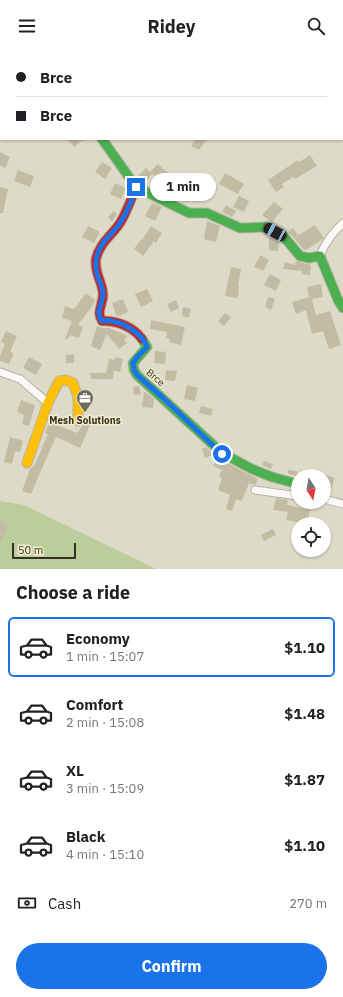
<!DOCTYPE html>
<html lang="en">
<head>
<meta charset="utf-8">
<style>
	body { margin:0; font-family:"IBM Plex Sans",sans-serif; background:#f2f2f2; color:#202124; height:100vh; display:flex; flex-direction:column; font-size:15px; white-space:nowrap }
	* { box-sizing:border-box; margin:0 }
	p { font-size:13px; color:#757577 }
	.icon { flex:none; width:22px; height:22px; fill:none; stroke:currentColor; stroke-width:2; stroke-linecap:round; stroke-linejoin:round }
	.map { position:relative; height:517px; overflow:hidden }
	.side { display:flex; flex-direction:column; background:#fff; flex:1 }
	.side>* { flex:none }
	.guide { position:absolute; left:0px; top:0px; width:343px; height:88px; box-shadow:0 1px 3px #0004; display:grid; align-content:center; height:88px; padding:0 16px; background:#fff }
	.needle { width:26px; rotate:169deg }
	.buttons { position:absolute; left:291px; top:417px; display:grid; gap:8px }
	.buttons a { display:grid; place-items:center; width:40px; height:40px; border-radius:50%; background:#fff; box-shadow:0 1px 3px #0004; font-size:20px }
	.scale { position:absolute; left:12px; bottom:10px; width:64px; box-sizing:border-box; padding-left:4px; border:2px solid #333024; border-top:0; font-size:11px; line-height:14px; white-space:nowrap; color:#333024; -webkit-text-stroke:3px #f3edcd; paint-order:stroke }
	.end { position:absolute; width:18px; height:18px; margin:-9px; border:5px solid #1a73e8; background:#fff; box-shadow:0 0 0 2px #fff }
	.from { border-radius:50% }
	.bubble { position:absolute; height:28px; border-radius:14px; background:#fff; box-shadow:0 1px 3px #0004; font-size:13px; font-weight:700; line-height:28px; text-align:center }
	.car { position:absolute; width:12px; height:24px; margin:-12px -6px; border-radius:5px; box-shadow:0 0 3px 1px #0007; background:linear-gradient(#222 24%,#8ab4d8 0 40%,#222 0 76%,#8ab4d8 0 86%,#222 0) }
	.guide b { display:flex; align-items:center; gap:14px; height:38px; font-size:15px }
	.guide b+b { border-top:1px solid #e0e0e0 }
	.guide i { width:10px; height:10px; background:#202124 }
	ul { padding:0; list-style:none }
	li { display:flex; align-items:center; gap:12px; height:60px; margin:0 8px 6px; padding:0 8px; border:2px solid transparent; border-radius:6px }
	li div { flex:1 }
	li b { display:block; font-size:15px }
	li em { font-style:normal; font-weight:700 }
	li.active { border-color:#1a73e8 }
	li>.icon { width:36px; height:36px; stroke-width:1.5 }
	h2 { padding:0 16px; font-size:18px; line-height:48px }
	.pay { display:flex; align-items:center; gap:10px; height:44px; padding:0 16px; font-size:15px }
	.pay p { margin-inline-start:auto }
	.primary-button { display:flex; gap:8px; margin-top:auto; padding:8px 16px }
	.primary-button a { flex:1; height:46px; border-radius:24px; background:#1a73e8; color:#fff; font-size:16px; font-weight:700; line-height:46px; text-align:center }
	header { display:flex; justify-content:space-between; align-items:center; height:52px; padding:0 16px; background:#fff; font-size:18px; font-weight:700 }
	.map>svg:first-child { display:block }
</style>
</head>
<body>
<header><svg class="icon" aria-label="menu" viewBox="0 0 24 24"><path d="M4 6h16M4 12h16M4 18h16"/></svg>Ridey<svg class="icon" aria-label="search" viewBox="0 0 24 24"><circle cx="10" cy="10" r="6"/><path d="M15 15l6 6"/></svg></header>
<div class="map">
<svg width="343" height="517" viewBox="0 0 343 517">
	<rect width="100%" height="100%" fill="#dedac8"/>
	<polygon fill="#bbcd9a" points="0,449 24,453 156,517 0,517"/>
	<g fill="#c2bda2">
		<polygon points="67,87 84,87 74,95"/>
		<polygon points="196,87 207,87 199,98 191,94"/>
		<polygon points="0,100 10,105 5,116 0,113"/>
		<polygon points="310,103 317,114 295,127 293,125 282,132 284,135 276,140 268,128 298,108 299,110"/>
		<polygon points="102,110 112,116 105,127 95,120"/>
		<polygon points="158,112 172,124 169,128 190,138 186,147 178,142 175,147 169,143 172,137 152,122 145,131 138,124 146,116 150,120"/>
		<polygon points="18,118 34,124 30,135 14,129"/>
		<polygon points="225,121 244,132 238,142 219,132"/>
		<polygon points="198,125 209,130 204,140 193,135"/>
		<polygon points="115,131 126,136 121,147 110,142"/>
		<polygon points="0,135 8,137 3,161 0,161"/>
		<polygon points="239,144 249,149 244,160 233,155"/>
		<polygon points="274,150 283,157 272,170 262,163"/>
		<polygon points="152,151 162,155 155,169 145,164"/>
		<polygon points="226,153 236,159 232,165 222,160"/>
		<polygon points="114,159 117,162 112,170 108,165"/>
		<polygon points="207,169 220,174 216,190 204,187"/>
		<polygon points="315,173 324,186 316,192 306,198 304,198 294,186"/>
		<polygon points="88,174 100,180 94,191 82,185"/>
		<polygon points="151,174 162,181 156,191 154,189 143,204 134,197 141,187 142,188"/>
		<polygon points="293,176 298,183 294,186 288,180"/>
		<polygon points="269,185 279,190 278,199 269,198"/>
		<polygon points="260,203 269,208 263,219 254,215"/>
		<polygon points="296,209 311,213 310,223 302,222 302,219 283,217 285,210 295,213"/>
		<polygon points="231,215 241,217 238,234 239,234 238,246 225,244"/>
		<polygon points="270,222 281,228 276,239 264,233"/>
		<polygon points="321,232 323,245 312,247 316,263 330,259 341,293 329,297 323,279 312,282 306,258 296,262 292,250 309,245 307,235"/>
		<polygon points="147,237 153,249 141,255 135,242"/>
		<polygon points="86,241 95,248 93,253 78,273 83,275 79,286 70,283 67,288 65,287 72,269 62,266 65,254 74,257"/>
		<polygon points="268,245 275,247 271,258 265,255"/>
		<polygon points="123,247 128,260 119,264 116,263 112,251"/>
		<polygon points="176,248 179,256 171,260 167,252"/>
		<polygon points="183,255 191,257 189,266 182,264"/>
		<polygon points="225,261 231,265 224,274 218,269"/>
		<polygon points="151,268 185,275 181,293 169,290 170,287 166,286 167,280 150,277"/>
		<polygon points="97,274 102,276 109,276 128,284 124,288 127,291 119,297 107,282 100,298 91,294"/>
		<polygon points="6,279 17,284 10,300 14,301 9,312 0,309 0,304 5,292 1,290"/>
		<polygon points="155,299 166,300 165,312 154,311"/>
		<polygon points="74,302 74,311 66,311 66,303"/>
		<polygon points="29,305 42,312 36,323 23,316"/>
		<polygon points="115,305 123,307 120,320 114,319 113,327 91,327 90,321 106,321 109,307 115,308"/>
		<polygon points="166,318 177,319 175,329 165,328"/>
		<polygon points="187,333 198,336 195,349 184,347"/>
		<polygon points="139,334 141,342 134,343 133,335"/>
		<polygon points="144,340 147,341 154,347 153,356 142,355"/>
		<polygon points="21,348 35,353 29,374 22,372 24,363 17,360"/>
		<polygon points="201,354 213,357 211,364 199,361"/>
		<polygon points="49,370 77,381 85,370 90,373 80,396 56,385 47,405 31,442 22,439 30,417 35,412 48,382 45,381"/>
		<polygon points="10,385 23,389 20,400 15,399 12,412 4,410"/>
		<polygon points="206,395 213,402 213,403 205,406 202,397"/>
		<polygon points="218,406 258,427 255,433 249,431 242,449 236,447 232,459 226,457 230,443 218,438 222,426 219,424 222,418 213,414"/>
		<polygon points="264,409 273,412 271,417 262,413"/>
		<polygon points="288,418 297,419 297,424 288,422"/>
		<polygon points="324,422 335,426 329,443 324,442"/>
		<polygon points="276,446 288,448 287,453 310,458 307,472 286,468 288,460 273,458"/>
		<polygon points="0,469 9,473 0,491"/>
		<polygon points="273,477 276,483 264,489 261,483"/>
	</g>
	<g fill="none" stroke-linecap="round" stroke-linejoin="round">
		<defs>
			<g id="street">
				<polyline points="8,0 8,1"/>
				<polyline points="0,18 1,17"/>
				<path d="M 320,204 C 325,190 333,181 343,171"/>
				<polyline points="0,320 20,327 48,351"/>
				<polyline points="255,438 298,444"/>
				<polyline points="324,447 343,452"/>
			</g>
			<g id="fast">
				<polyline points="157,0 160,1"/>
				<polyline points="257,0 259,1"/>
				<polyline points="342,74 343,75"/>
				<polyline points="102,87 136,135 189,161 207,161 240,176 266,175 284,185 300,204 309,206 320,204 338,248 343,256"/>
				<polyline points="142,287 147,295 133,311 134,318 137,323 222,401 252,417 272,425 298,432"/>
			</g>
			<g id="slow">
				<polyline points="342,34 343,34"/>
				<polyline points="27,411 48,351 59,329 66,328 73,331 78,345 78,369"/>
			</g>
			<path id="jam" d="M 136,135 C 131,147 127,160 120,171 C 112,183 99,192 96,207 C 94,222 103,230 103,243 C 103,252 96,260 102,269 C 117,268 133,275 142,287"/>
		</defs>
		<use href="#street" stroke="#b6b3a5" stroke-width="9"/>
		<use href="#fast" stroke="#b6b3a5" stroke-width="11"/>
		<use href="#slow" stroke="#b6b3a5" stroke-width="11"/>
		<use href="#jam" stroke="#b6b3a5" stroke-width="11"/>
		<use href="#street" stroke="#faf9f7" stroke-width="7"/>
		<use href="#fast" stroke="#4caf50" stroke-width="9"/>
		<use href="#slow" stroke="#ffc107" stroke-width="9"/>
		<use href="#jam" stroke="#c62828" stroke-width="9"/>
	</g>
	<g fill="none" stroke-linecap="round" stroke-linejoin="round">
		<path stroke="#1a73e8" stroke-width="5" d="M 136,135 C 132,148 126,163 118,174 C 110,184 100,191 97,204 C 95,212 96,221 99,228 C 101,233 103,237 103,243 C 102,252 95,261 102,269 C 117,266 142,280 147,295 L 137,305 L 133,311 L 134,318 L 137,323 L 161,344 L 222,402"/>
	</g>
	<defs>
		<symbol id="office-pin" viewBox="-11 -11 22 30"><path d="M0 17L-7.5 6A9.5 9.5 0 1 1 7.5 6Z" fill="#6f6c5d" stroke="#f3edcd"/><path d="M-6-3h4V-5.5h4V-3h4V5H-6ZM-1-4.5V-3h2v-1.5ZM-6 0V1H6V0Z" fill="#fff"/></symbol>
	</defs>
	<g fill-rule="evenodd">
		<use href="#office-pin" x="75" y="336" width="20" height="27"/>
	</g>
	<g text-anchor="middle" stroke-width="3" stroke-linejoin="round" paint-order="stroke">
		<g font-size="10" fill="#333024" stroke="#f3edcd">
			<text transform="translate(156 325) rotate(40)" y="4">Brce</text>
		</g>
		<g font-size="10" font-weight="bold" fill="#333024" stroke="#f3edcd">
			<text x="85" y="372">Mesh Solutions</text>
		</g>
	</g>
</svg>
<div class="buttons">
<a><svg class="needle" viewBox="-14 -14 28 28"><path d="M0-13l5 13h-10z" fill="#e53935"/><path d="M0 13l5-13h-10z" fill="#757577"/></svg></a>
<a><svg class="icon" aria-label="locate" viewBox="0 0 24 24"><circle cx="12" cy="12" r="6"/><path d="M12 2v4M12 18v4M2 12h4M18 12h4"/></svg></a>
</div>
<div class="scale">50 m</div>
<i class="end from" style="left:222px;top:402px"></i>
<i class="end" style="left:136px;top:135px"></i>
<div class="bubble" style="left:150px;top:121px;width:66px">1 min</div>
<i class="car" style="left:275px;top:180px;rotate:299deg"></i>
<div class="guide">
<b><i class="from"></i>Brce</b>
<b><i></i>Brce</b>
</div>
</div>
<section class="side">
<h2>Choose a ride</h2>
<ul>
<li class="active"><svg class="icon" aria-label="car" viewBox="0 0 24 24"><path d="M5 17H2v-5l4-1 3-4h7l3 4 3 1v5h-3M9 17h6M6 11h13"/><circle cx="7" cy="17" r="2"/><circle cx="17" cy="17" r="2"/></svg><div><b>Economy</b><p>1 min · 15:07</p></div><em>$1.10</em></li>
<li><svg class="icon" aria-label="car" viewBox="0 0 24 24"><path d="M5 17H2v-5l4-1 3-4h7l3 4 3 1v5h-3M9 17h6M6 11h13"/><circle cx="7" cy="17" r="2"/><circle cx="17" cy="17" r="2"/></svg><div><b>Comfort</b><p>2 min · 15:08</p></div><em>$1.48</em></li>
<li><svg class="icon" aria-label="car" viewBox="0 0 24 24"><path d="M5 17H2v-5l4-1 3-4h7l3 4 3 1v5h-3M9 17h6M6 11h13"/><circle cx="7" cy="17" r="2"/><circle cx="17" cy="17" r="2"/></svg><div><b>XL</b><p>3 min · 15:09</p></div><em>$1.87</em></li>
<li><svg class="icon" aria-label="car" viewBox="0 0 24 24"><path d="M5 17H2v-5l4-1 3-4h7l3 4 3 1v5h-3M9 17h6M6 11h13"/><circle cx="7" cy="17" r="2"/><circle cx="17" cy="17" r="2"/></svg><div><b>Black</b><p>4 min · 15:10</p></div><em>$1.10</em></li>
</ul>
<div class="pay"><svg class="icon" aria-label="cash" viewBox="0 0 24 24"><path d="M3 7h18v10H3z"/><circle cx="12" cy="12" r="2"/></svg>Cash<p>270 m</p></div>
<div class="primary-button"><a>Confirm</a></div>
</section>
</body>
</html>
